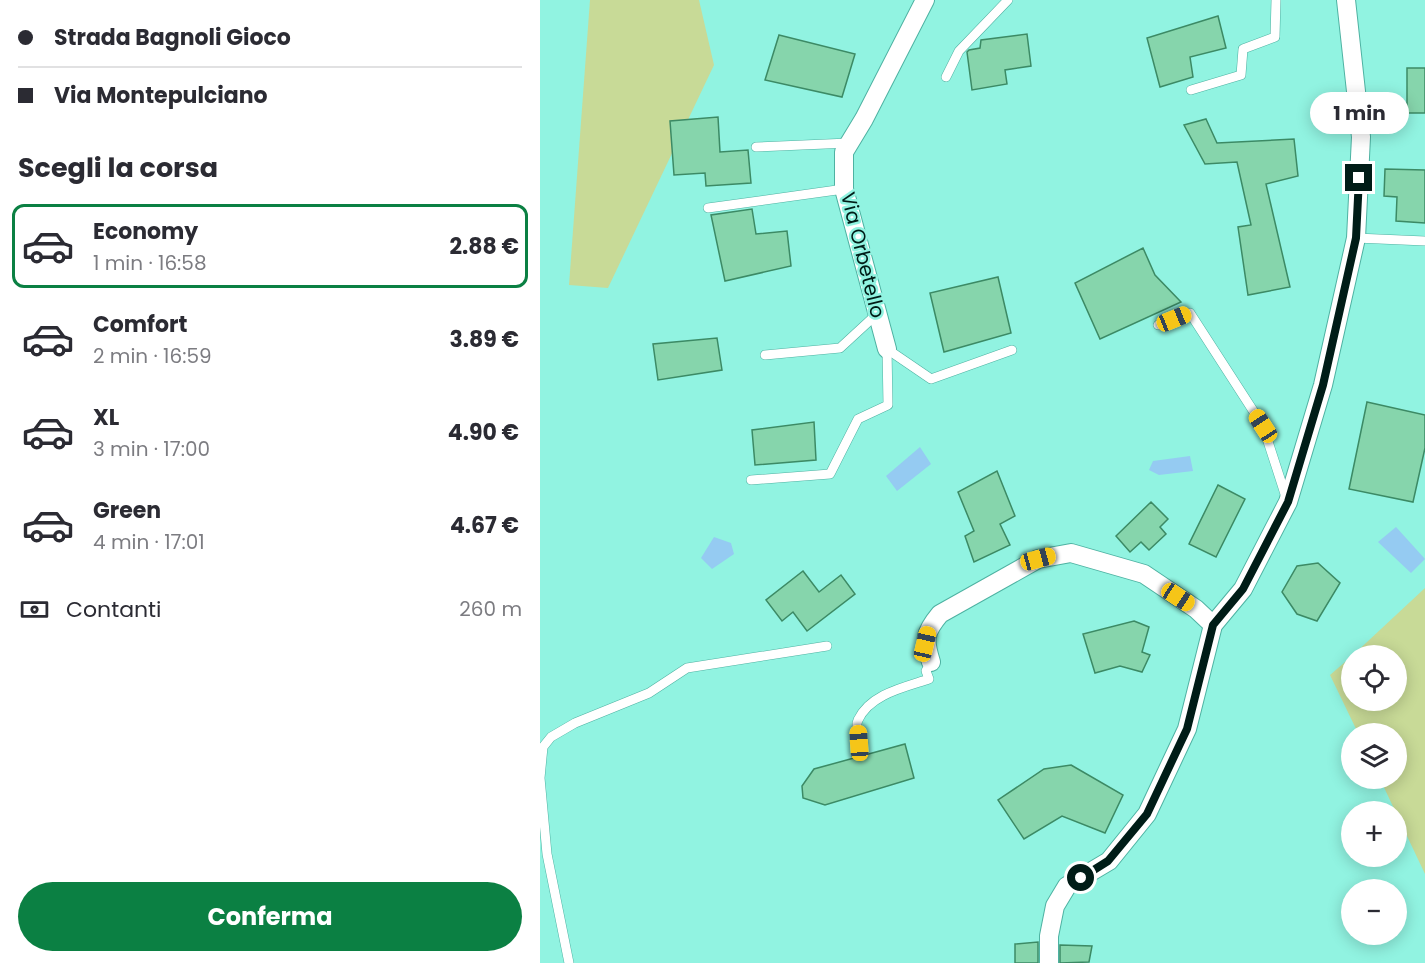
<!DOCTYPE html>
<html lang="it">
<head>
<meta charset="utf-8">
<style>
	body { margin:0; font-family:Poppins,sans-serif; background:#f7f7f7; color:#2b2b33; height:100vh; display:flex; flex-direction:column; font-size:22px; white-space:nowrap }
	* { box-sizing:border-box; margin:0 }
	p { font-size:20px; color:#7c7c81 }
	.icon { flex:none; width:33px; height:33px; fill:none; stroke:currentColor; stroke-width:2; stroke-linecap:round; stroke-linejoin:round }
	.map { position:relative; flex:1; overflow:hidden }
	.panel { display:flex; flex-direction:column; background:#fff; width:540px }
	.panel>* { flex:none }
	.hud { display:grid; align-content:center; height:132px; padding:0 18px; background:#fff }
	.buttons { position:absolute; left:801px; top:645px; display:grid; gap:12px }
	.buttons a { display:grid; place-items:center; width:66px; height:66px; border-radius:50%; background:#fff; box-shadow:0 3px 15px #0003; font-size:30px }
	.end { position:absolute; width:27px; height:27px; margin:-14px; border:8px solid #001c17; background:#fff; box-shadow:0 0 0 3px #fff }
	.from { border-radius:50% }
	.bubble { position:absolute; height:42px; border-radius:21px; background:#fff; box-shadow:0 3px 15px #0003; font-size:20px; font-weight:700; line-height:42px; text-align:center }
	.car { position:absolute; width:18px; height:36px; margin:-18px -9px; border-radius:8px; box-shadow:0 0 4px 2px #0007; background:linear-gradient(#f5c518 24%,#345 0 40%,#f5c518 0 76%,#345 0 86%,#f5c518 0) }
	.hud b { display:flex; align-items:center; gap:21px; height:57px; font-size:22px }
	.hud b+b { border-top:2px solid #e1e1e2 }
	.hud i { width:15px; height:15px; background:#2b2b33 }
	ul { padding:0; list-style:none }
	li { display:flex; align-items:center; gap:18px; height:84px; margin:0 12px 9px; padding:0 6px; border:3px solid transparent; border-radius:12px }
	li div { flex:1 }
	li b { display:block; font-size:22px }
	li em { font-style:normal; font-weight:700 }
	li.on { border-color:#0b8043 }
	li>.icon { width:54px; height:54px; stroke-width:1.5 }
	h2 { padding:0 18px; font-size:27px; line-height:72px }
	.pay { display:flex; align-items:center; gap:15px; height:66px; padding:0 18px; font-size:22px }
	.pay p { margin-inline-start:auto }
	.action { display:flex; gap:12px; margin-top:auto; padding:12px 18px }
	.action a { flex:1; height:69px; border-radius:36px; background:#0b8043; color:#fff; font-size:24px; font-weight:700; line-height:69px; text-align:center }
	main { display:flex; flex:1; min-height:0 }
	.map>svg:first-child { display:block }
</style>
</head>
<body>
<main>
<section class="panel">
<div class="hud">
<b><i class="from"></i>Strada Bagnoli Gioco</b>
<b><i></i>Via Montepulciano</b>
</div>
<h2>Scegli la corsa</h2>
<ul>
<li class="on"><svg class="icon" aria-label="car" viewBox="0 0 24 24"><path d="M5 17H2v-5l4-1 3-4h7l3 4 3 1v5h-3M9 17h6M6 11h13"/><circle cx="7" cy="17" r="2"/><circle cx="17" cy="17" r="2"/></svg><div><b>Economy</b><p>1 min · 16:58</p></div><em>2.88 €</em></li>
<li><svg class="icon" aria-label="car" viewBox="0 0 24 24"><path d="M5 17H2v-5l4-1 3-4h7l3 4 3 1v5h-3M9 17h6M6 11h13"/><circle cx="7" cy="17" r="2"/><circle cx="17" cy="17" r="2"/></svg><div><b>Comfort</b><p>2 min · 16:59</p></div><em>3.89 €</em></li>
<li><svg class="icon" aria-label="car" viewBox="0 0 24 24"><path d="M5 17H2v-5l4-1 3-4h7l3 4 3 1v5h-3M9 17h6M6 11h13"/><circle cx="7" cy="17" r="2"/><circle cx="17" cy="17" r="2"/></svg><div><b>XL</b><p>3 min · 17:00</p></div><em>4.90 €</em></li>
<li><svg class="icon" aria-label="car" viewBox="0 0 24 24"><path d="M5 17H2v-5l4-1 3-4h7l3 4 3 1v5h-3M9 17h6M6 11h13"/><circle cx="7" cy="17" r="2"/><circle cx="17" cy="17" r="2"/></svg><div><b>Green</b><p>4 min · 17:01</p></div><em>4.67 €</em></li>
</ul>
<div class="pay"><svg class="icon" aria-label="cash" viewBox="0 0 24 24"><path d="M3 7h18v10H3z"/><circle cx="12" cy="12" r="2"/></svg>Contanti<p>260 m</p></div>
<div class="action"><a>Conferma</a></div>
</section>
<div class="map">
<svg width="885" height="963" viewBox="0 0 885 963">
	<rect width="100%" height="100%" fill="#91f3e1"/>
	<g fill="#c8da97">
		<polygon points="50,0 159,0 174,65 68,288 29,285"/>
		<polygon points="885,588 885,874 840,779 856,778 856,734 818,733 790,675 812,656 812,700 856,700 856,656 812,656"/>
	</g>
	<g fill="#95cbf2">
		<polygon points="380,447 391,464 357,491 346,476"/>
		<polygon points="650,456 653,471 619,475 609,470 613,461"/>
		<polygon points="856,527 885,559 871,573 838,542"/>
		<polygon points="174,537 191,543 194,554 172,569 161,558"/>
	</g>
	<g fill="#86d5ac" stroke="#3c8a65" stroke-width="1.5">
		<polygon points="678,16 686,48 650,57 653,77 620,87 607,38"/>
		<polygon points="487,34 491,66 465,70 467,84 432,90 427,52 429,50 440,48 441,40"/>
		<polygon points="239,35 315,54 302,97 225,80"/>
		<rect x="867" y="68" width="18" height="45"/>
		<polygon points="178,117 180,152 208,150 211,183 166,186 165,173 134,175 130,121"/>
		<polygon points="666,119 677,143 754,139 758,176 726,184 750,287 708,295 698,227 711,225 697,162 665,164 644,125"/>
		<polygon points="845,169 885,170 885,223 856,221 857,197 844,196"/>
		<polygon points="212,209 216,234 247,231 251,266 185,281 171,215"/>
		<polygon points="603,248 615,275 641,302 560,339 535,283"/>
		<polygon points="458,277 471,333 404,352 390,293"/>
		<polygon points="177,338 182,370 118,380 113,344"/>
		<polygon points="827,402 885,415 885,448 873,502 809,489"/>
		<polygon points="274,422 276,460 215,465 212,430"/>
		<polygon points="457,471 475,516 460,524 470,545 434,562 425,536 434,531 418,492"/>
		<polygon points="678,485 705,499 676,557 649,544"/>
		<polygon points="611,502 628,519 620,527 626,534 609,550 601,542 590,552 576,536"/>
		<polygon points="778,563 800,583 777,621 757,614 742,592 757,566"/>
		<polygon points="263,571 279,592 301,575 315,594 267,631 253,612 242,621 226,600"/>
		<polygon points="594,621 609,627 602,652 610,655 602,672 580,666 555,673 543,634"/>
		<polygon points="365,744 374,778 285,805 263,798 262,786 274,769"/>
		<polygon points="531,765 583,795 565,833 522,816 484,839 458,800 504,769"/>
		<polygon points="498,942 498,963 475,963 475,944"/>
		<polygon points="520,945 552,946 549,962 520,963"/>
	</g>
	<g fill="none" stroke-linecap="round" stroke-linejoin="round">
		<defs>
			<g id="service">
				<polyline points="406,77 419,51 468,0"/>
				<polyline points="651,90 701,75 703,49 735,37 736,0"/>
				<polyline points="216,147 309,143"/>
				<polyline points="168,208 304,189"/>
				<polyline points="816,238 885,241"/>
				<polyline points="618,325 650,313 723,426 746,497"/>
				<polyline points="347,349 391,379 472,350"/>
				<polyline points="225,355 300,348 338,313"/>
				<polyline points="211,480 290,474 318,419 348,405 347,349"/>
				<path d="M 319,743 C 318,736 315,726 318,720 C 330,694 365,687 389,679 L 386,671 L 391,662"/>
				<polyline points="29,963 7,854 0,778 3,747 11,737 35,723 109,693 147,668 287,646"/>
			</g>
			<g id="minor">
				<polyline points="347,349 304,189 304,152 324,119 385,0"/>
				<path d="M 391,662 C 384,640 384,633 400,614 L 498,559 L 531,553 L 604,574 L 656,609 L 673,625"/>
				<polyline points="509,963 509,936 515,906 527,886 569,861 607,814 647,729 673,625 703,589 748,502 783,385 816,238 821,137 806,0"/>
			</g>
		</defs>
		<use href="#service" stroke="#4eb2a2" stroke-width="10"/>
		<use href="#minor" stroke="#4eb2a2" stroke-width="20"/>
		<use href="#service" stroke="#fff" stroke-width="9"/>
		<use href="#minor" stroke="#fff" stroke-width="18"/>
	</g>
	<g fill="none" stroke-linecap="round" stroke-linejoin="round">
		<polyline stroke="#001c17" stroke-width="8" points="541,878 568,861 607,814 647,729 673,625 703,589 748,502 783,385 816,238 819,178"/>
	</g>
	<g text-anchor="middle" stroke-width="5" stroke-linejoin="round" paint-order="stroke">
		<g font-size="20" fill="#001c17" stroke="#91f3e1">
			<text transform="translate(323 255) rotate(76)" y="7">Via Orbetello</text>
		</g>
	</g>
</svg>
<div class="buttons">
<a><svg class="icon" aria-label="locate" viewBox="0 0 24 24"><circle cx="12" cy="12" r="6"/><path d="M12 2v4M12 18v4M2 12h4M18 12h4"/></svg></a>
<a><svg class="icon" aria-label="layers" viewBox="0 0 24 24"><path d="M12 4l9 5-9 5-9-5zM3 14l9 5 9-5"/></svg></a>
<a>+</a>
<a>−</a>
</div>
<i class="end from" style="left:541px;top:878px"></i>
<i class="end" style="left:819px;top:178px"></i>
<div class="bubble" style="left:770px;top:92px;width:99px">1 min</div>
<i class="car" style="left:634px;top:319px;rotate:68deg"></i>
<i class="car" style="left:723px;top:426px;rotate:327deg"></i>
<i class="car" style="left:498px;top:559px;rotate:75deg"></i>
<i class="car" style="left:638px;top:597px;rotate:123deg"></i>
<i class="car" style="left:385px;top:644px;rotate:13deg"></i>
<i class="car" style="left:319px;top:743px;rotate:356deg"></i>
</div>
</main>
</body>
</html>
